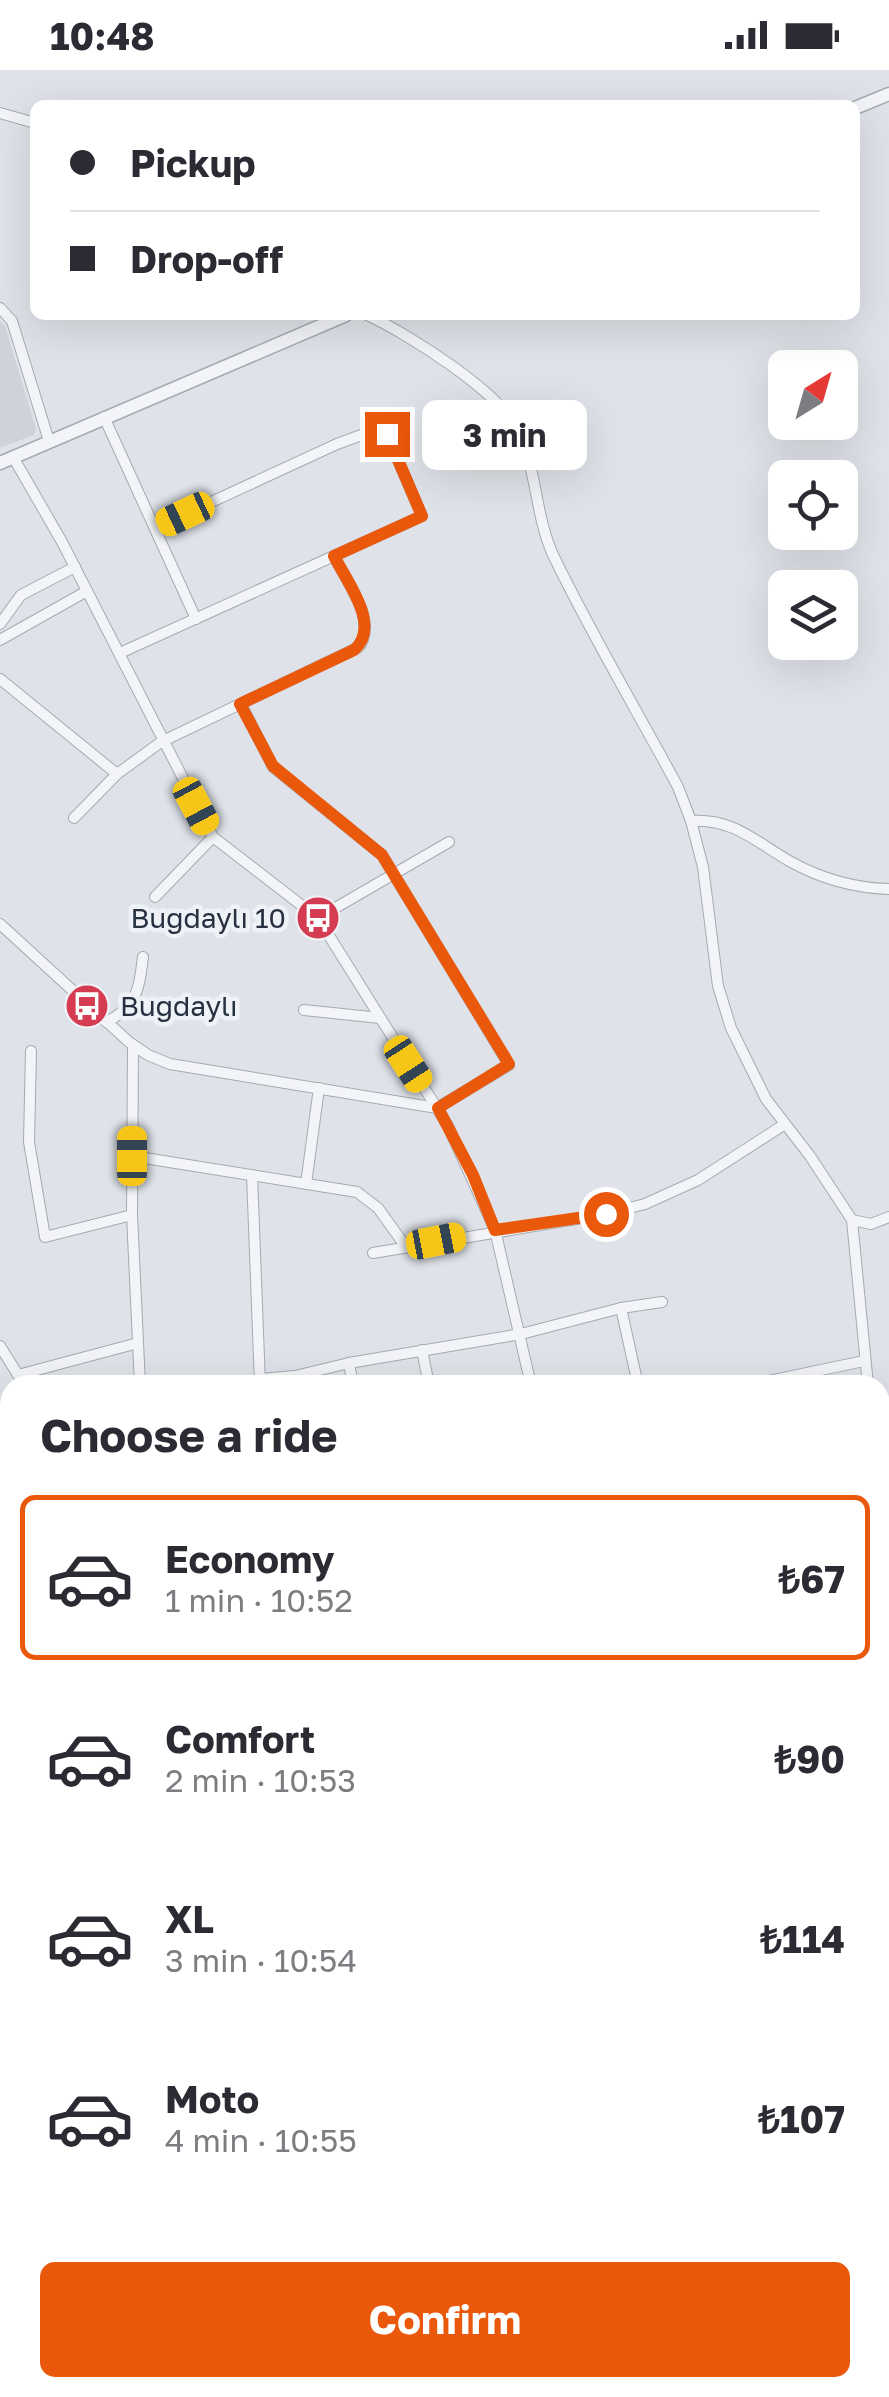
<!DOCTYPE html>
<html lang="en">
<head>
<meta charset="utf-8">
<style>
	body { margin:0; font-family:"Golos Text",sans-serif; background:#f2f2f3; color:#2b2b33; height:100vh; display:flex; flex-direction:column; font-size:38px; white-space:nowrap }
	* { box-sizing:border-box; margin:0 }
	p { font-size:32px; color:#7c7c81 }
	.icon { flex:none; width:55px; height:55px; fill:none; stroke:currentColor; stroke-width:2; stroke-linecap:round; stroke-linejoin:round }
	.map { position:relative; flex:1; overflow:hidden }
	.sheet { position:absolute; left:0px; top:1305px; width:890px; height:1022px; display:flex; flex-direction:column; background:#fff; border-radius:30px 30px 0 0; box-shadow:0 10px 40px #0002 }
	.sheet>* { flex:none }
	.hud { position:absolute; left:30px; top:30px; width:830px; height:220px; border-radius:15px; box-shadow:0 10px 40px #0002; display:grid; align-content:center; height:220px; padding:0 40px; background:#fff }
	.needle { width:65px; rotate:37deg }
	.controls { position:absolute; left:768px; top:280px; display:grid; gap:20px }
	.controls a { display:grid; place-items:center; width:90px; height:90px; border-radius:15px; background:#fff; box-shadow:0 10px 40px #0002; font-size:50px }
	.end { position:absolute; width:45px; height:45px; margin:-22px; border:12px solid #ea580c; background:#fff; box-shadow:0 0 0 5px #fff }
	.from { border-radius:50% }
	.bubble { position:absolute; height:70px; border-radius:15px; background:#fff; box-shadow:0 10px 40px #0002; font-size:32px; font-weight:700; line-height:70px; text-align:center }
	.car { position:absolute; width:30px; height:60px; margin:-30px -15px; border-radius:12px; box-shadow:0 0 8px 2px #0007; background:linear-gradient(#f5c518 24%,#345 0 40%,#f5c518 0 76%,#345 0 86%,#f5c518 0) }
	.hud b { display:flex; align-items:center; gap:35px; height:95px; font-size:38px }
	.hud b+b { border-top:2px solid #e1e1e2 }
	.hud i { width:25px; height:25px; background:#2b2b33 }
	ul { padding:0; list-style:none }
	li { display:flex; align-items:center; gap:30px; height:165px; margin:0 20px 15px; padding:0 20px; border:5px solid transparent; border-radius:15px }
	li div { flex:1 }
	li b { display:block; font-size:38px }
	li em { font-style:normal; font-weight:700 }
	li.active { border-color:#ea580c }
	li>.icon { width:90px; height:90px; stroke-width:1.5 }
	h2 { padding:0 40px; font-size:45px; line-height:120px }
	.cta { display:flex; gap:20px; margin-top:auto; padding:20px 40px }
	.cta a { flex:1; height:115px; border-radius:15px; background:#ea580c; color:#fff; font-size:40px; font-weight:700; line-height:115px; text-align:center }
	.status { display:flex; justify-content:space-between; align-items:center; height:70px; padding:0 50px; background:#fff; direction:ltr }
	.status svg { height:28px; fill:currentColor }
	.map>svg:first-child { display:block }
</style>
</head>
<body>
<div class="status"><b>10:48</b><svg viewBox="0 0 49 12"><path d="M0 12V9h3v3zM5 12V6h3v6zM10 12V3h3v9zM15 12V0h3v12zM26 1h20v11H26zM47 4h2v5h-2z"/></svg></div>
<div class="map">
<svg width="889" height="2327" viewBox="0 0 889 2327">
	<rect width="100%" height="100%" fill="#dfe3e9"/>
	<polygon fill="#cdd2db" points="0,251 5,256 36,359 34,365 0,378"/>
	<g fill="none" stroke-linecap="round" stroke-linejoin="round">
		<defs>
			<g id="minor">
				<polyline points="0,43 35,53"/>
				<polyline points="0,238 12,251 49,371"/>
				<path d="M 367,245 C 407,263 504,324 521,365 C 537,404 536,451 555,489 C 593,567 637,641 678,717 L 691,751 L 703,797 L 718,916 L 731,958 L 766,1029 L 810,1086 L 852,1150 L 868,1315"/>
				<polyline points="104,347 196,549"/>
				<polyline points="13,387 62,472 213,767 318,848 448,1056 495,1160 531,1315"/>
				<polyline points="0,554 21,525 75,497"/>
				<polyline points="0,570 87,521"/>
				<polyline points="120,583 422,446 387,365 375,360 337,374 155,458"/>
				<polyline points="0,609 117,704"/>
				<path d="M 74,748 L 117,704 L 161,672 L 359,577 C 378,551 346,511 334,486"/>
				<path d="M 691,751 C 734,748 757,773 791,792 C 822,809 854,818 889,819"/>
				<polyline points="155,827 213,767"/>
				<polyline points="318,848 449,772"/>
				<polyline points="0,854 129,972 148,985 170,994 437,1038 509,995 382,785 273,697 241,634"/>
				<polyline points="304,940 380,948"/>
				<path d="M 106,952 C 137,937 139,919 143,887"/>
				<polyline points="133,975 132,1145 140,1315"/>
				<polyline points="31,981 29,1072 45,1167 132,1145"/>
				<polyline points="132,1086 357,1122 378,1138 406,1177"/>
				<polyline points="252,1105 260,1314"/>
				<polyline points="306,1114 319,1018"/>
				<polyline points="852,1150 871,1154 889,1147"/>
				<polyline points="373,1183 606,1144 645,1134 698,1110 785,1054"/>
				<polyline points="621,1238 638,1315"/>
				<polyline points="0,1276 18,1305 138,1273"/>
				<polyline points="422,1280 429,1315"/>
				<polyline points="349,1293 353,1315"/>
				<polyline points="260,1309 295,1306 349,1293 521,1264 621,1238 662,1232"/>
				<polyline points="750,1315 864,1291"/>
				<polyline points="880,1371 889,1383"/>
				<polyline points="880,1525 889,1565"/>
			</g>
			<g id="tertiary">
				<polyline points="855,38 889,24"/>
				<polyline points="0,393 346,245"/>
			</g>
			<g id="trunk">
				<polyline points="0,1519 10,1530"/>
				<polyline points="0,1543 10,1555"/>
				<polyline points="438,2318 445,2327"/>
				<polyline points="458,2318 466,2327"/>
			</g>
		</defs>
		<use href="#minor" stroke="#a4aab3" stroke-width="12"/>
		<use href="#tertiary" stroke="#a4aab3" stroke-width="15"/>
		<use href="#trunk" stroke="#8590a1" stroke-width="20"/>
		<use href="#minor" stroke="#f2f4f7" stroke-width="10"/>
		<use href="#tertiary" stroke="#f2f4f7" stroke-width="12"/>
		<use href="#trunk" stroke="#fff" stroke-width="18"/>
	</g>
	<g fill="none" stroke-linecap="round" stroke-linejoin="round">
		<path stroke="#ea580c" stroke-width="12" d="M 387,364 L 422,446 L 334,486 C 347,512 382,556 354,580 L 240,634 L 273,696 L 382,785 L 509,994 L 438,1038 L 473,1105 L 495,1160 L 606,1144"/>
	</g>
	<defs>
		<symbol id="bus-disc" viewBox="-11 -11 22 22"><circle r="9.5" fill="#d63c51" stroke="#eef2f6"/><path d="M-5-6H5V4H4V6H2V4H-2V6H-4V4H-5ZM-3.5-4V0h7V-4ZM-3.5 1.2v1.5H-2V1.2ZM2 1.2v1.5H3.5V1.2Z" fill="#fff"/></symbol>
	</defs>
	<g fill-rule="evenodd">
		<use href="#bus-disc" x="293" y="823" width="50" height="50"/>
		<use href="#bus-disc" x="62" y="911" width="50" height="50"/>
	</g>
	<g text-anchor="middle" stroke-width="9" stroke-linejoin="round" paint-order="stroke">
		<g font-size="28" fill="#273041" stroke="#eef2f6" text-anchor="end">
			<text x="286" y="858">Buğdaylı 10</text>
			<text x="120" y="946" text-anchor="start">Buğdaylı</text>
		</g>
	</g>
</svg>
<div class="controls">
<a><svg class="needle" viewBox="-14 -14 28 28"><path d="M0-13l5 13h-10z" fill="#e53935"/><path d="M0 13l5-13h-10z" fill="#7c7c81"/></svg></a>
<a><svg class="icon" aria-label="locate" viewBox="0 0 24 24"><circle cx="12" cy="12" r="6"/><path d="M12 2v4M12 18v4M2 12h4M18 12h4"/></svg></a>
<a><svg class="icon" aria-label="layers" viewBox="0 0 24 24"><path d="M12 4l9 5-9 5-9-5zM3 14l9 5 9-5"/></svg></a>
</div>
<i class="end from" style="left:606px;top:1144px"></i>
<i class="end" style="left:387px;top:364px"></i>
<div class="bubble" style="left:422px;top:330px;width:165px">3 min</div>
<i class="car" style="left:185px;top:444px;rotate:245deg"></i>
<i class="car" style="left:196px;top:736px;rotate:152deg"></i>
<i class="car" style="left:408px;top:994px;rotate:147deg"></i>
<i class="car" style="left:132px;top:1086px;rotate:0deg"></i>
<i class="car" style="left:436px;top:1171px;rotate:79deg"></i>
<div class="hud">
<b><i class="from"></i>Pickup</b>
<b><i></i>Drop-off</b>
</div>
<section class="sheet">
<h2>Choose a ride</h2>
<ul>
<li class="active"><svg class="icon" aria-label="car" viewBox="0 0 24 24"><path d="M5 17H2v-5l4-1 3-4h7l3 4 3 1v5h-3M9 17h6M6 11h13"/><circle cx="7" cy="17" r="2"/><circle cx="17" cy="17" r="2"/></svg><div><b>Economy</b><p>1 min · 10:52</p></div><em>₺67</em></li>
<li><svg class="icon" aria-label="car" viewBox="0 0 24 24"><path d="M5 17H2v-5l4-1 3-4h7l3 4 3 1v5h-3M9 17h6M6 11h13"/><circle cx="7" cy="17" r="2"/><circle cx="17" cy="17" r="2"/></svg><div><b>Comfort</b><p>2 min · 10:53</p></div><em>₺90</em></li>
<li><svg class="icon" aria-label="car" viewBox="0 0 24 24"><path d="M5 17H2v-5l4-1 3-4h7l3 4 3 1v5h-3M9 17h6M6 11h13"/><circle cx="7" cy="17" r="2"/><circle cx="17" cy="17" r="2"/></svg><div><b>XL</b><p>3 min · 10:54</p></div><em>₺114</em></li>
<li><svg class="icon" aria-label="car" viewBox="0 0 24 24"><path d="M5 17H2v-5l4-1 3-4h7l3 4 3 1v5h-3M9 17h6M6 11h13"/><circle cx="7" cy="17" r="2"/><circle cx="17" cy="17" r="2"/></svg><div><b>Moto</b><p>4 min · 10:55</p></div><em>₺107</em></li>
</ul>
<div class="cta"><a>Confirm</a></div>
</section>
</div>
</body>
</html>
